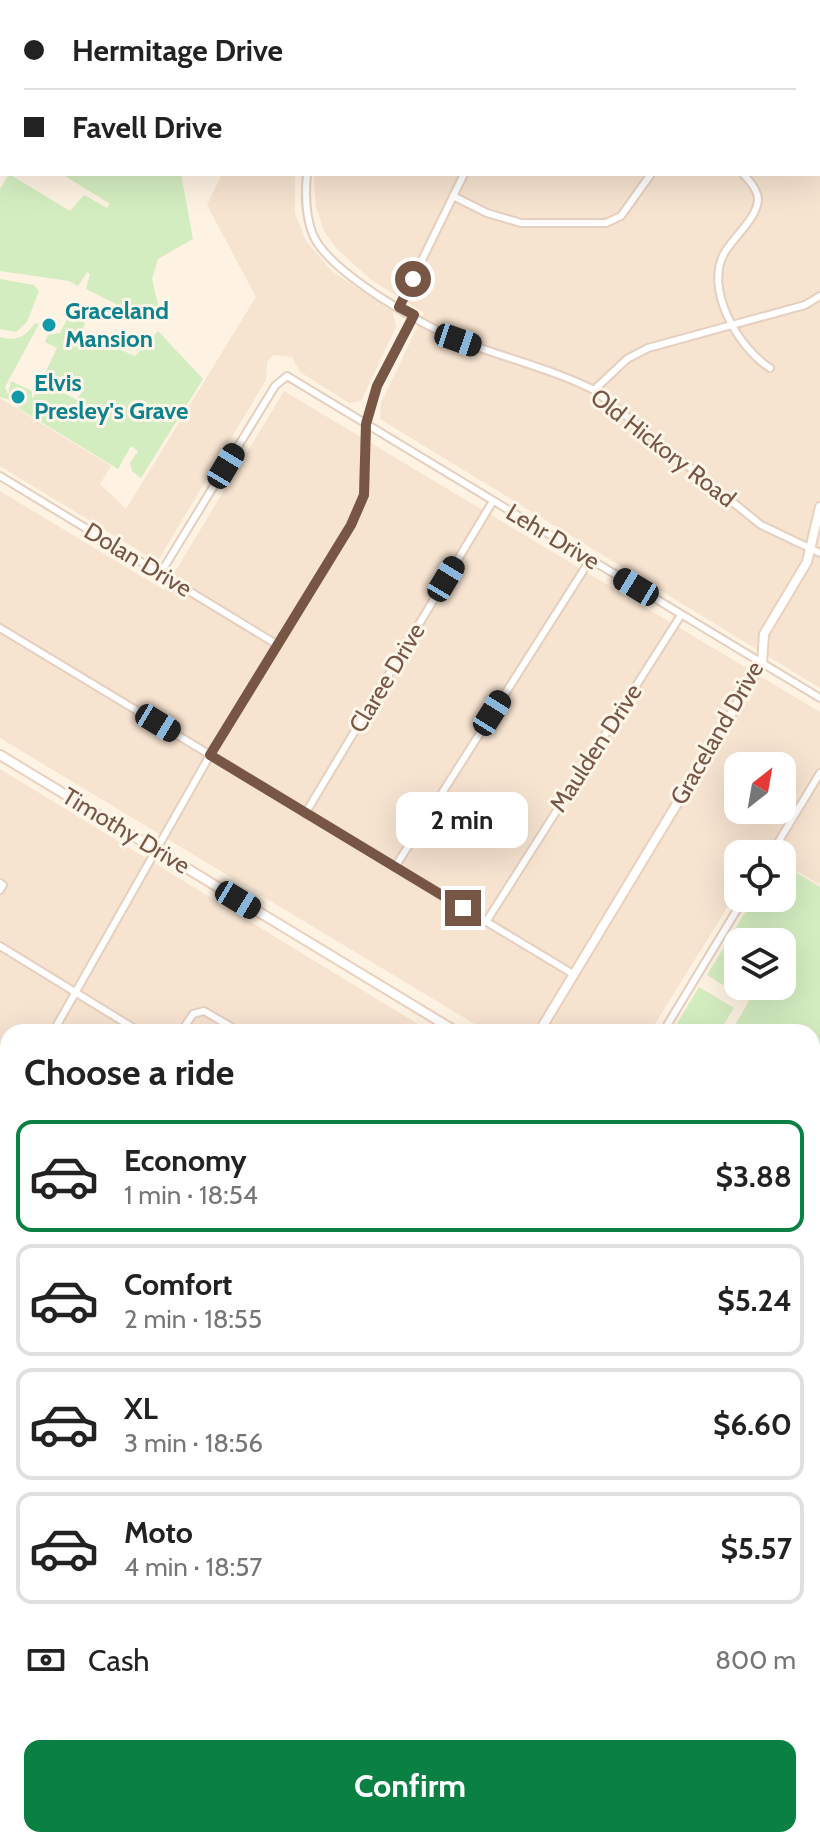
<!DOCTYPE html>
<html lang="en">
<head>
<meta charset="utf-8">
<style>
	body { margin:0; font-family:Cabin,sans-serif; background:#f2f2f2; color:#222; height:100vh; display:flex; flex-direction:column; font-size:30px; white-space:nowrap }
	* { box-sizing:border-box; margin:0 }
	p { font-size:26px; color:#767676 }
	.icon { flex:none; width:44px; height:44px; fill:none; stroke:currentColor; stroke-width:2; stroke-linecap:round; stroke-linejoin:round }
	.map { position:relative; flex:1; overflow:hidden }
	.panel { position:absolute; left:0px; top:1024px; width:820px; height:824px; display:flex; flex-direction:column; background:#fff; border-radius:24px 24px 0 0; box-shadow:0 8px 32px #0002 }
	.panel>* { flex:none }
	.banner { position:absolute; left:0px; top:0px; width:820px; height:176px; box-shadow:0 8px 32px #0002; display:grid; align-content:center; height:176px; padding:0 24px; background:#fff }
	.needle { width:52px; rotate:31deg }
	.tools { position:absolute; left:724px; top:752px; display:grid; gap:16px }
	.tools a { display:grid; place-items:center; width:72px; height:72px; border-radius:16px; background:#fff; box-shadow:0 8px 32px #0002; font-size:40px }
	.end { position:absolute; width:36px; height:36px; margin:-18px; border:10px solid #785646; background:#fff; box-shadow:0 0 0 4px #fff }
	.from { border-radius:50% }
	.bubble { position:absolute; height:56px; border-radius:16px; background:#fff; box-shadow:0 8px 32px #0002; font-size:26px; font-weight:700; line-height:56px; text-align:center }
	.car { position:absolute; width:24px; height:48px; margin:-24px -12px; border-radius:10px; box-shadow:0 0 6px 2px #0007; background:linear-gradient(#222 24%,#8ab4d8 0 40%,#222 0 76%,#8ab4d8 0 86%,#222 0) }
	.banner b { display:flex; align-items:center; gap:28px; height:76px; font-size:30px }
	.banner b+b { border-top:2px solid #e0e0e0 }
	.banner i { width:20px; height:20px; background:#222 }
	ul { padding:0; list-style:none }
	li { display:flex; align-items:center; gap:24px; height:112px; margin:0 16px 12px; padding:0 8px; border:4px solid #e0e0e0; border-radius:16px }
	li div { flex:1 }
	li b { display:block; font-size:30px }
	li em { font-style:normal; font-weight:700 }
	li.active { border-color:#0b8043 }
	li>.icon { width:72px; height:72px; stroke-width:1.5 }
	h2 { padding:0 24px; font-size:36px; line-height:96px }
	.pay { display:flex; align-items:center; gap:20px; height:88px; padding:0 24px; font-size:30px }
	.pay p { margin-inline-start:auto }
	.primary-button { display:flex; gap:16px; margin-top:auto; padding:16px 24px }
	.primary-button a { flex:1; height:92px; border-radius:16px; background:#0b8043; color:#fff; font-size:32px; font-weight:700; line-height:92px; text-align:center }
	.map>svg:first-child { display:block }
</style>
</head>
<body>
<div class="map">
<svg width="820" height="1848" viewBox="0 0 820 1848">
	<rect width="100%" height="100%" fill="#fef2e2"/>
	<g fill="#f6e3d0" fill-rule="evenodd">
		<polygon points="437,0 820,0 820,688 380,419 381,403 424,313 370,279 335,247 324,231 316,207 314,182 315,174 818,174 818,2"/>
		<polygon points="222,174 295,174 295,213 306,241 332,271 393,312 396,327 361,401 349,403 300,372 292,357 273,355 267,362 266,380 159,559 154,560 0,466 0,398 111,466 100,484 126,509 256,297 207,205"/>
		<path d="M 284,391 L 820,712 L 820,885 L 782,862 L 782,854 L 763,850 L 760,854 L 738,854 L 738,890 L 650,1032 L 488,1032 L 0,738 L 0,491 L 164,590 ZM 738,766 L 782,766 L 782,810 L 738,810 Z"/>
		<polygon points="0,769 431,1032 8,1032 8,1679 0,1674"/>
		<polygon points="812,1262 820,1266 820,1848 291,1848 278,1840 812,1840"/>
	</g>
	<polygon fill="#efdffa" points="37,1840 222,1840 236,1848 32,1848"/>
	<g fill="#d4edc0" fill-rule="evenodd">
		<polygon points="9,174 70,211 84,195 107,208 110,204 62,174 181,174 193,239 158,259 152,279 160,312 154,316 116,304 86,289 90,274 87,272 78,286 69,281 0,271 0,189"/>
		<polygon points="0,279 34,285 39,291 27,322 16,332 0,329"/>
		<path d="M 69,315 L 85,323 L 82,330 L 94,339 L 135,356 L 158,331 L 203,379 L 141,478 L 132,471 L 130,463 L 138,451 L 131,446 L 118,469 L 18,408 L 18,403 L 0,397 L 0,337 C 17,342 26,336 35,323 L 39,324 L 5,387 L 8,395 L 11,381 L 32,391 L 32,399 L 43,382 L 77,400 L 82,392 L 64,380 L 59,388 L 44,375 L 57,348 L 45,342 L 48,335 L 60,333 Z"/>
		<path d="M 782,864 L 820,887 L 820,1173 L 812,1186 L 812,1032 L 731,1032 L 749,1001 L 707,975 L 754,898 L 782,898 ZM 738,942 L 782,942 L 782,986 L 738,986 Z"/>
		<polygon points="699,987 734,1008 719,1032 672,1032"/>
	</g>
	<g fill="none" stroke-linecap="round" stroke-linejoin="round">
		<defs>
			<g id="street">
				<polyline points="607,0 609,2"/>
				<polyline points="761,0 762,2"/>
				<polyline points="421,2 422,0"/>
				<polyline points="583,2 584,0"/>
				<polyline points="818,10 820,8"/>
				<polyline points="818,89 820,92"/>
				<path d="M 307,174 C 305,195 305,215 313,235 C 329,272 423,326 461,341 C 505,358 552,369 594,390 L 761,525 L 820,553"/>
				<path d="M 743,174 C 750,181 758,190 758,200 C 756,220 734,236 725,252 C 703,288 739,349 770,368"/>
				<polyline points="453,196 487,213 521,223 606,223 621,216 651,174"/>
				<polyline points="399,307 464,174"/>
				<polyline points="594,390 627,359 648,348 805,305 820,296"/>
				<polyline points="0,476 276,644"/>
				<polyline points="160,574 275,386 287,376 820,698"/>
				<polyline points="0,628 573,974"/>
				<polyline points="305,814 493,501"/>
				<polyline points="771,854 820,773"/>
				<polyline points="395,867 590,560"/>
				<polyline points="0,883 3,885 0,890"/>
				<polyline points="486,922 681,615"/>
				<polyline points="0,946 140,1032"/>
				<polyline points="53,1032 210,755 351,525 364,495 366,424 377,386 414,315"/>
				<polyline points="181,1032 193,1014 204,1011 240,1032"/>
				<polyline points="663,1032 744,898"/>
				<polyline points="0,1126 8,1114"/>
				<polyline points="812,1194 820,1181"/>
				<polyline points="0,1246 8,1244"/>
				<polyline points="0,1312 8,1296"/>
				<polyline points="0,1458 8,1463"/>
				<polyline points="812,1477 820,1464"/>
				<polyline points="0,1573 8,1577"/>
				<polyline points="812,1616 820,1621"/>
				<polyline points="812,1677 820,1664"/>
				<polyline points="0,1805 8,1810"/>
				<polyline points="469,1840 483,1848"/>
				<polyline points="655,1840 668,1848"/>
				<polyline points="414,1848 418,1840"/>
				<polyline points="706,1848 711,1840"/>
			</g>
			<g id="secondary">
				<polyline points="0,755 457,1032"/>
				<polyline points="539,1032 762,663 764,634 807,562 820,507"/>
				<polyline points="812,1245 820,1249"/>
				<polyline points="0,1693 8,1697"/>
				<polyline points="246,1840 260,1848"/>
				<polyline points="22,1848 27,1840"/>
			</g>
			<polyline id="primary" points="0,8 2,4"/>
		</defs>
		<use href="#street" stroke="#e5cfbf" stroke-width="10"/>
		<use href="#secondary" stroke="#ebd0bd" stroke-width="12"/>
		<use href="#primary" stroke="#dcd3cf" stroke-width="13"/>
		<use href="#street" stroke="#fff" stroke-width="6"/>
		<use href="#secondary" stroke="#fff" stroke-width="8"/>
		<use href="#primary" stroke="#ffd498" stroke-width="9"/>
	</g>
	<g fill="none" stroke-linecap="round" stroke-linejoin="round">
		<polyline stroke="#785646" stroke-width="10" points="413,279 399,307 414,315 377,386 366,424 364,495 351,525 210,755 463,908"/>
	</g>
	<g fill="#0f9aa8" stroke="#fff6ea" stroke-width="3">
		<circle cx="49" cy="325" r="8"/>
		<circle cx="18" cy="397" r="8"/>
	</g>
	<g text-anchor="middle" stroke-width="6" stroke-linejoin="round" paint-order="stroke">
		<g font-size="24" font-weight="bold" fill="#0d838f" stroke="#fff6ea" text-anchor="start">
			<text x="65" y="319">Graceland<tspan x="65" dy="28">Mansion</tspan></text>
			<text x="34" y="391">Elvis<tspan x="34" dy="28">Presley's Grave</tspan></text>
		</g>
		<g font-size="24" fill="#785646" stroke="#fff6ea">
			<text transform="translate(663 448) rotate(38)" y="8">Old Hickory Road</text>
			<text transform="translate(553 537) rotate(31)" y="8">Lehr Drive</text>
			<text transform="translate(138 560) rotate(31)" y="8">Dolan Drive</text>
			<text transform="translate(387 678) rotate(-59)" y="8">Claree Drive</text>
			<text transform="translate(717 733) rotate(-60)" y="8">Graceland Drive</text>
			<text transform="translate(596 748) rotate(-57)" y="8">Maulden Drive</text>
			<text transform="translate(126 831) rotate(31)" y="8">Timothy Drive</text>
		</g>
	</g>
</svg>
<div class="tools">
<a><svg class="needle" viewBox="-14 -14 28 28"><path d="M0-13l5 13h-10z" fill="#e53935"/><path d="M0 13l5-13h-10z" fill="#767676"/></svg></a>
<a><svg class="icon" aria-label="locate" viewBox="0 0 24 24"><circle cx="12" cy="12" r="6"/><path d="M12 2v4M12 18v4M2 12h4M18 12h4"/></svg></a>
<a><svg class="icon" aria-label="layers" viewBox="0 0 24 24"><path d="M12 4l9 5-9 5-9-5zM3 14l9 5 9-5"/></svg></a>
</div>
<i class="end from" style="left:413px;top:279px"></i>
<i class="end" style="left:463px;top:908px"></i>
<div class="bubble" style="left:396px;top:792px;width:132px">2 min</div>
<i class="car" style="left:458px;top:340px;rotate:109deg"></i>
<i class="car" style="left:226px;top:466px;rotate:31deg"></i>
<i class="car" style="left:446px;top:579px;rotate:31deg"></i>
<i class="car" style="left:636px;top:587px;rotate:301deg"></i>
<i class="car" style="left:492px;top:713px;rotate:32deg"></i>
<i class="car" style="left:158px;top:723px;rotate:121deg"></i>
<i class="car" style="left:238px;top:900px;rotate:121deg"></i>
<div class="banner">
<b><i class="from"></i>Hermitage Drive</b>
<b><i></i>Favell Drive</b>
</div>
<section class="panel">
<h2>Choose a ride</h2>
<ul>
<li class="active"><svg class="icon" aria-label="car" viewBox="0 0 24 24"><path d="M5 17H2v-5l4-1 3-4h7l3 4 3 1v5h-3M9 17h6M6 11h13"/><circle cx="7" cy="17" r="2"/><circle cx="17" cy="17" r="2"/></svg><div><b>Economy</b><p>1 min · 18:54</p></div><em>$3.88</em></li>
<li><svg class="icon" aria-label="car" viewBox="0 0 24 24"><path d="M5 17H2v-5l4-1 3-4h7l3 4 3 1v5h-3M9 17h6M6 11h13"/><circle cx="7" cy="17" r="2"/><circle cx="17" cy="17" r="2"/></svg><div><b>Comfort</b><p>2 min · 18:55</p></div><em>$5.24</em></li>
<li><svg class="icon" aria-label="car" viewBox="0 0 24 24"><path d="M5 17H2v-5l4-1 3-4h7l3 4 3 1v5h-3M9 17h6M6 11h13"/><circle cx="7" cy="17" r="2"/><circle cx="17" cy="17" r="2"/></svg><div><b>XL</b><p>3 min · 18:56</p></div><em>$6.60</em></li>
<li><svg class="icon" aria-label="car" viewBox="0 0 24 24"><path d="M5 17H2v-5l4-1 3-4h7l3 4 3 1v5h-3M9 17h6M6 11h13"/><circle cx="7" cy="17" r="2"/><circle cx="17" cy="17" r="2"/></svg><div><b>Moto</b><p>4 min · 18:57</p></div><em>$5.57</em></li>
</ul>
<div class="pay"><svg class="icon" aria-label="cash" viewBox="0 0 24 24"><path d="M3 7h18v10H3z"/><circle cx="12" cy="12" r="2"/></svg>Cash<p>800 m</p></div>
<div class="primary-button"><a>Confirm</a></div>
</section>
</div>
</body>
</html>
